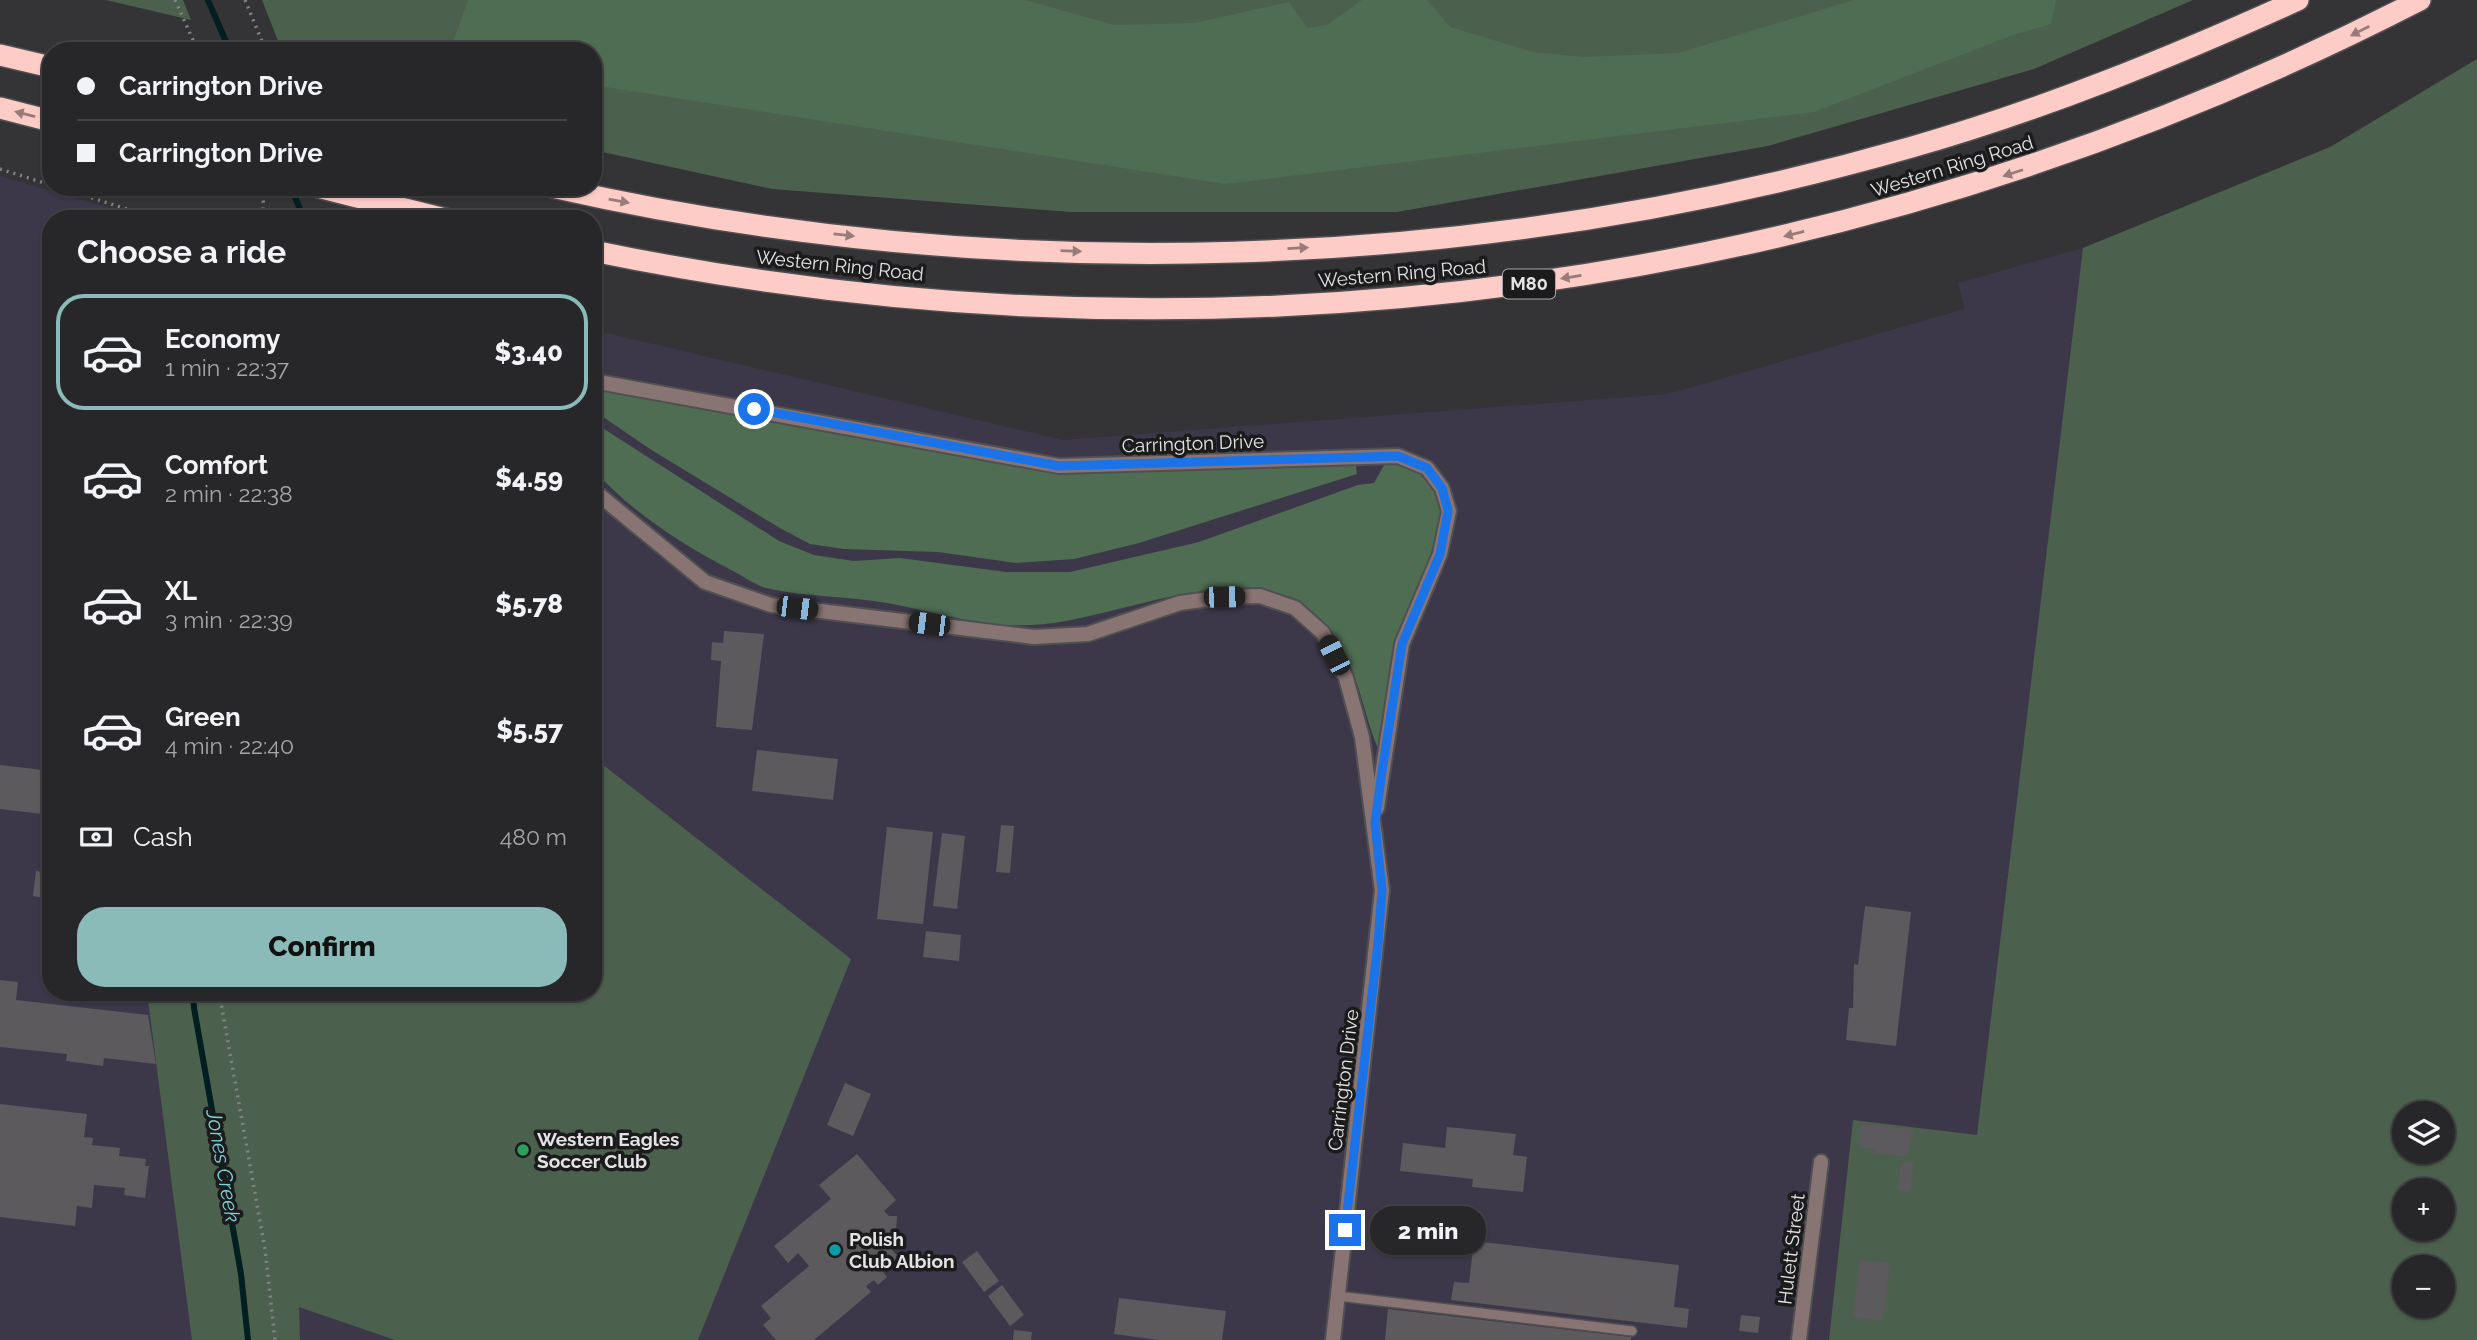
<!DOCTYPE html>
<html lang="en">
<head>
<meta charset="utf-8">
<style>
	body { margin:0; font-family:Raleway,sans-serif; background:#333234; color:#f1f3f6; height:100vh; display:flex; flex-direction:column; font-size:26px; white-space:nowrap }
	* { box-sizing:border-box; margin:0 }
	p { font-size:23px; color:#a4a5a8 }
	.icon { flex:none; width:38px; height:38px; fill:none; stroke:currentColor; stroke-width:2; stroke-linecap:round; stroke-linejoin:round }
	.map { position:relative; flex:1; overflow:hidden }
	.details { position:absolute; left:42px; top:210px; width:560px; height:791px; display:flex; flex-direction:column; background:#272628; border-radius:28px; box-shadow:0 2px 5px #0004,0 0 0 2px #434345 }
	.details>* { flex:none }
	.top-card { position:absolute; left:42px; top:42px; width:560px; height:154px; border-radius:28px; box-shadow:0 2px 5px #0004,0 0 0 2px #434345; display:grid; align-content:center; height:154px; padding:0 35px; background:#272628 }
	.buttons { position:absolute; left:2392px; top:1101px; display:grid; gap:14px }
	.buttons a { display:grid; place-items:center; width:63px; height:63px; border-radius:50%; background:#272628; box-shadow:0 2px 5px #0004,0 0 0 2px #434345; font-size:35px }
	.end { position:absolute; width:32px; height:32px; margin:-16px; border:9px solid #1a73e8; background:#fff; box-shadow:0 0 0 4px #fff }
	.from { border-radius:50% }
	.bubble { position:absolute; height:49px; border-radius:24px; background:#272628; box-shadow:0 2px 5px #0004,0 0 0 2px #434345; font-size:23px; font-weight:800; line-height:49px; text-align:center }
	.car { position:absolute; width:21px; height:42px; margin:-21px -10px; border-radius:9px; box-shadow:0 0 5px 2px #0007; background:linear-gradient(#222 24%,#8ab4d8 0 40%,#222 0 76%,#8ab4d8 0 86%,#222 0) }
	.top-card b { display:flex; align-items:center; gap:24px; height:66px; font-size:26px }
	.top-card b+b { border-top:2px solid #434345 }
	.top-card i { width:18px; height:18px; background:#f1f3f6 }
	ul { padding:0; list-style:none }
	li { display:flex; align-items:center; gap:21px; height:116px; margin:0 14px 10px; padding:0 21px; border:4px solid transparent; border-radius:28px }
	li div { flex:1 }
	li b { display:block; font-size:26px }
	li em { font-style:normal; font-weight:800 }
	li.active { border-color:#8bbbb9 }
	li>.icon { width:63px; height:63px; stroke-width:1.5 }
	h2 { padding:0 35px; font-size:32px; line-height:84px }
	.pay { display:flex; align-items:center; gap:18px; height:77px; padding:0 35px; font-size:26px }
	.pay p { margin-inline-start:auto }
	.cta { display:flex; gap:14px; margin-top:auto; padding:14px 35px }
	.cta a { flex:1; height:80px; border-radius:28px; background:#8bbbb9; color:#111; font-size:28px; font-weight:800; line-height:80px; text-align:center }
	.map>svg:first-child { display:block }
</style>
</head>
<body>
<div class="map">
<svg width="2477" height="1340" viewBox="0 0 2477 1340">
	<rect width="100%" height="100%" fill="#343336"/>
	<path fill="#3c384a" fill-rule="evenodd" d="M 2477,59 L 2477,1340 L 0,1340 L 0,176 L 148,219 L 51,219 L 51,992 L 593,992 L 593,330 L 1063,440 L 1668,394 L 1965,309 L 1958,283 L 2083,248 L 2330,147 ZM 2404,1113 L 2443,1113 L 2443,1152 L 2404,1152 ZM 2404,1190 L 2443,1190 L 2443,1228 L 2404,1228 ZM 2404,1267 L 2443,1267 L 2443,1306 L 2404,1306 Z"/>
	<g fill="#4b614d" fill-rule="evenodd">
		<polygon points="106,0 183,0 191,20"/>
		<polygon points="262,0 2193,0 2034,69 1768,146 1397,212 1071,212 772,189 593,150 593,51 282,51"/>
		<path d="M 2477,59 L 2477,1340 L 1829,1340 L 1853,1120 L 1977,1135 L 2083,248 L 2330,147 ZM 2404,1113 L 2443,1113 L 2443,1152 L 2404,1152 ZM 2404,1190 L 2443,1190 L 2443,1228 L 2404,1228 ZM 2404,1267 L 2443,1267 L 2443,1306 L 2404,1306 Z"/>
		<polygon points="593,757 851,959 698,1340 395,1340 299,1307 300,1340 192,1340 147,992 593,992"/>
	</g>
	<g fill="#4f6d52">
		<polygon points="468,0 1025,0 1114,25 1195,23 1289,2 1307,28 1327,25 1362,0 1427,0 1450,27 1533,52 1584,57 1678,53 1854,0 2056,0 2051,24 2013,35 1814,112 1225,184 593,85 593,51 450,51"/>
		<polygon points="625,387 1012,459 1355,458 1357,474 1139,543 1074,559 1016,563 938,552 844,549 810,544 778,527 650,449 593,410 593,389"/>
		<path d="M 593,422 L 779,541 L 814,555 L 854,561 L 900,558 L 1006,572 L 1070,572 L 1199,542 L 1358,485 L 1374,483 L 1387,460 L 1427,468 L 1449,511 L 1402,644 L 1386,744 L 1378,749 C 1359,702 1356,647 1313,614 C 1237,554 1118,621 1032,625 C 982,628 936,612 887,603 C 847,596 805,597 766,588 C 755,585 743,576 733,571 C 683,545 631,512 593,469 Z"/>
	</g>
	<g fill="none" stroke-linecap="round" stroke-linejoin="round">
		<g stroke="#021e20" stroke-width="6">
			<polyline points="208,0 230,51"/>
			<polyline points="291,187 304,219"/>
			<polyline points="193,992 194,1008 241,1274 248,1340"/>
		</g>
	</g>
	<g fill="#5c5a5d">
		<polygon points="45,382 51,382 51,411 42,410"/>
		<polygon points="724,631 764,634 752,730 716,727 721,661 711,660 712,642 723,643"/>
		<polygon points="757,750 838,759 833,800 752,791"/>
		<polygon points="0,765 51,771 51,815 0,809"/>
		<polygon points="1001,825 1014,826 1010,873 996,872"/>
		<polygon points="887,827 933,832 923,924 877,919"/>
		<polygon points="942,833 965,836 957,909 933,906"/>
		<polygon points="36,871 51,873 51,899 33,896"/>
		<polygon points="1865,906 1911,912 1896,1046 1846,1040 1849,1008 1853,1008 1854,964 1858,965"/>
		<polygon points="926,931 961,935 959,961 923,957"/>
		<polygon points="0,980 18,982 16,1000 148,1015 156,1064 104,1058 103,1066 66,1061 67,1054 0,1047"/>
		<polygon points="845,1083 871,1094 853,1136 827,1125"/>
		<polygon points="0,1104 87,1114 84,1137 93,1138 92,1145 120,1148 119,1156 146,1159 145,1166 149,1166 145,1198 124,1195 125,1188 94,1185 92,1208 77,1206 75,1226 0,1217"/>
		<polygon points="1861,1123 1914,1129 1907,1157 1874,1153 1875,1149 1859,1147"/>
		<polygon points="1447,1127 1516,1134 1513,1155 1527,1157 1523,1192 1472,1187 1473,1179 1400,1171 1403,1143 1445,1148"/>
		<polygon points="857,1154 896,1200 884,1211 889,1216 897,1216 896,1233 888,1233 882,1238 899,1258 883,1272 887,1277 878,1285 874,1280 866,1286 871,1292 814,1340 776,1340 763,1325 771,1318 761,1306 809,1266 798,1253 788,1263 774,1246 831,1199 819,1185"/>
		<polygon points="1901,1162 1914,1163 1910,1192 1898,1190"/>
		<polygon points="1474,1241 1679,1265 1674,1307 1689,1309 1687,1328 1451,1300 1454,1282 1469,1283"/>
		<polygon points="977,1251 999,1281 984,1292 962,1262"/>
		<polygon points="1860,1260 1890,1263 1883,1321 1853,1317"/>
		<polygon points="1002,1285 1024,1315 1010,1326 988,1296"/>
		<polygon points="1119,1298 1226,1311 1222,1340 1159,1340 1114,1334"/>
		<polygon points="1388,1309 1631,1337 1631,1340 1385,1340"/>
		<polygon points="1741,1315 1760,1317 1758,1333 1739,1331"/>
		<polygon points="1014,1330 1032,1332 1031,1340 1013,1340"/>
	</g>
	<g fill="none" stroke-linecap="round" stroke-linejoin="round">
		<defs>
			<polyline id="service" points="1338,1296 1632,1331"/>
			<g id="minor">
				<polyline points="593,381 1059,466 1398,456 1427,468 1442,488 1449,511 1440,554 1402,644 1377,808"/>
				<polyline points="593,490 705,582 771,605 1034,637 1088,634 1180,603 1224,597 1260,596 1295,608 1323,633 1346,678 1362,737 1382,890 1333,1340"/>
				<polyline points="1799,1340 1821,1162"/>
			</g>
			<g id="motorway">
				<polyline points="0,55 51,67"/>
				<polyline points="0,108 51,121"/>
				<path d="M 552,187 C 996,288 1475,273 1912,147 C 2045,109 2172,57 2298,0"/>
				<polyline points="377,202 445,219"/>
				<path d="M 593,251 C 1218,380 1854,291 2420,0"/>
			</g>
		</defs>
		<use href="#service" stroke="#504f52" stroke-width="12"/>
		<use href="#minor" stroke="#504f52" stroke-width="18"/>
		<use href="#motorway" stroke="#504f52" stroke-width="24"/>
		<g stroke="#838285" stroke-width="3.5" stroke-dasharray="2 5" stroke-linecap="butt">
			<polyline points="175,0 198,51"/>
			<polyline points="245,0 266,51"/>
			<polyline points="0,169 51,185"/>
			<polyline points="58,187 158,219"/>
			<polyline points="260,187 264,205 261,219"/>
			<polyline points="219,992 265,1249 275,1340"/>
		</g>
		<use href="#service" stroke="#887472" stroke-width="9"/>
		<use href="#minor" stroke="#887472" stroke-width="14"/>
		<use href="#motorway" stroke="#fdccc7" stroke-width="21"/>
		<defs>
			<polyline id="motorway-bridge" points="318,187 377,202"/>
		</defs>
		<use href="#motorway-bridge" stroke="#504f52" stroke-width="24" stroke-linecap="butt"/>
		<use href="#motorway-bridge" stroke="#fdccc7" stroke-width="21"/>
	</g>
	<defs><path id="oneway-solid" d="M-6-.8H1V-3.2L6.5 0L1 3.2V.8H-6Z" transform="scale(1.75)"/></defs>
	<g fill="#977c7a">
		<use href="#oneway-solid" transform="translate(2360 31) rotate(153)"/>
		<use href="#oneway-solid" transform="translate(25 114) rotate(-166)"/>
		<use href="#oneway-solid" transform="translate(2013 173) rotate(162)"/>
		<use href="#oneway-solid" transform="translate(619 201) rotate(10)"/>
		<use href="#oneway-solid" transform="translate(1794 234) rotate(166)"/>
		<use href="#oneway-solid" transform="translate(844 235) rotate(6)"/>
		<use href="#oneway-solid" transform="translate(1298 248) rotate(-3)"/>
		<use href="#oneway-solid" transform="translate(1071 251) rotate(2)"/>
		<use href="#oneway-solid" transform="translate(1571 277) rotate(171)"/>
	</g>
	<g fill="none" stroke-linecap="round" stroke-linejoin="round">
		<polyline stroke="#1a73e8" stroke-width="9" points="754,409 1059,466 1398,456 1427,468 1442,488 1448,511 1440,554 1402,644 1382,771 1375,823 1382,890 1378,943 1345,1230"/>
	</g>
	<circle fill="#2e9e5b" stroke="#1b1b1c" stroke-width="2.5" cx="523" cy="1150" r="7"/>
	<circle fill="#0f9aa8" stroke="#1b1b1c" stroke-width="2.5" cx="835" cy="1250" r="7"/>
	<g text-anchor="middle" stroke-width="7" stroke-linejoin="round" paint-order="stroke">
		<rect fill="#1b1b1c" stroke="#a7a6a8" stroke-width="2" x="1503" y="269.5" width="52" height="29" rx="5"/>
		<g font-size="18" font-weight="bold" fill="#e3e2e4">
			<text x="1529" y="290">M80</text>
		</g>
		<g font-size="19" fill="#e3e2e4" stroke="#1b1b1c">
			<text transform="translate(1952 166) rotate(-17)" y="7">Western Ring Road</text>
			<text transform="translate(840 265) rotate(6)" y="7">Western Ring Road</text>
			<text transform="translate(1402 273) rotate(-5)" y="7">Western Ring Road</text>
			<text transform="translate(1193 443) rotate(-2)" y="7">Carrington Drive</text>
			<text transform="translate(1343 1080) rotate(-83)" y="7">Carrington Drive</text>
			<text transform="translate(1791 1249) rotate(-83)" y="7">Hulett Street</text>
		</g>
		<g font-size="19" font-weight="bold" fill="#e3e2e4" stroke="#1b1b1c" text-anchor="start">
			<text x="537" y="1146">Western Eagles<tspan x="537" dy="22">Soccer Club</tspan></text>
			<text x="849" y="1246">Polish<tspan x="849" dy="22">Club Albion</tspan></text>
		</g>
		<g font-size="21" font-style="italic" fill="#7bd3dc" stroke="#1b1b1c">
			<text transform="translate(223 1166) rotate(80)" y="7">Jones Creek</text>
		</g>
	</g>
</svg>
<div class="buttons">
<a><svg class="icon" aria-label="layers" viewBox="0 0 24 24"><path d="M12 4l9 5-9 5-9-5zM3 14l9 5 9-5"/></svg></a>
<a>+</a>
<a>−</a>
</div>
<i class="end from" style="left:754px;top:409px"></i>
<i class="end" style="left:1345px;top:1230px"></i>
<div class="bubble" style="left:1370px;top:1206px;width:116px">2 min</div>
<i class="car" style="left:1224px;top:597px;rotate:89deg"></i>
<i class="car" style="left:797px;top:608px;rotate:97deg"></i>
<i class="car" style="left:929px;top:624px;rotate:277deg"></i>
<i class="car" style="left:1334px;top:655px;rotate:333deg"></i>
<div class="top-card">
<b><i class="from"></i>Carrington Drive</b>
<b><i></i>Carrington Drive</b>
</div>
<section class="details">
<h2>Choose a ride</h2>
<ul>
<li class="active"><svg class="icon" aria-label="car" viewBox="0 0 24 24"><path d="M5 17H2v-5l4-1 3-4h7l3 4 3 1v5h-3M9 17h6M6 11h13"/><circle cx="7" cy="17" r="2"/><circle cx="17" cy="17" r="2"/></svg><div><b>Economy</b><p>1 min · 22:37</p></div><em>$3.40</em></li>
<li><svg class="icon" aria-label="car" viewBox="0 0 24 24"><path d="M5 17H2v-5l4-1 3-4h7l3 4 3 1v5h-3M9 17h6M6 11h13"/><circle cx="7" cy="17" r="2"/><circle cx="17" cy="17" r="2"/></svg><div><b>Comfort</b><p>2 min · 22:38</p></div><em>$4.59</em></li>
<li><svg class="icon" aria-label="car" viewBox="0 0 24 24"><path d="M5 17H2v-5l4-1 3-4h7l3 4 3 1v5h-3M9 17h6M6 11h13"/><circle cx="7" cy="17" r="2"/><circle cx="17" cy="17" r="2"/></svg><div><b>XL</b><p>3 min · 22:39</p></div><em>$5.78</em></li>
<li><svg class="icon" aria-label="car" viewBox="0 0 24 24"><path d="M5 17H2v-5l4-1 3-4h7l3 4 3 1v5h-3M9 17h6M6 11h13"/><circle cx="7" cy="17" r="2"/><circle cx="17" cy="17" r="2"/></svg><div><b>Green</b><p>4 min · 22:40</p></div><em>$5.57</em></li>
</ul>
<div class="pay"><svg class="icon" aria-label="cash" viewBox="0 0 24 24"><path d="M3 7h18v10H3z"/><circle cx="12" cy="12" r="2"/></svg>Cash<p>480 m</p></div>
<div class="cta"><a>Confirm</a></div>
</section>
</div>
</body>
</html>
